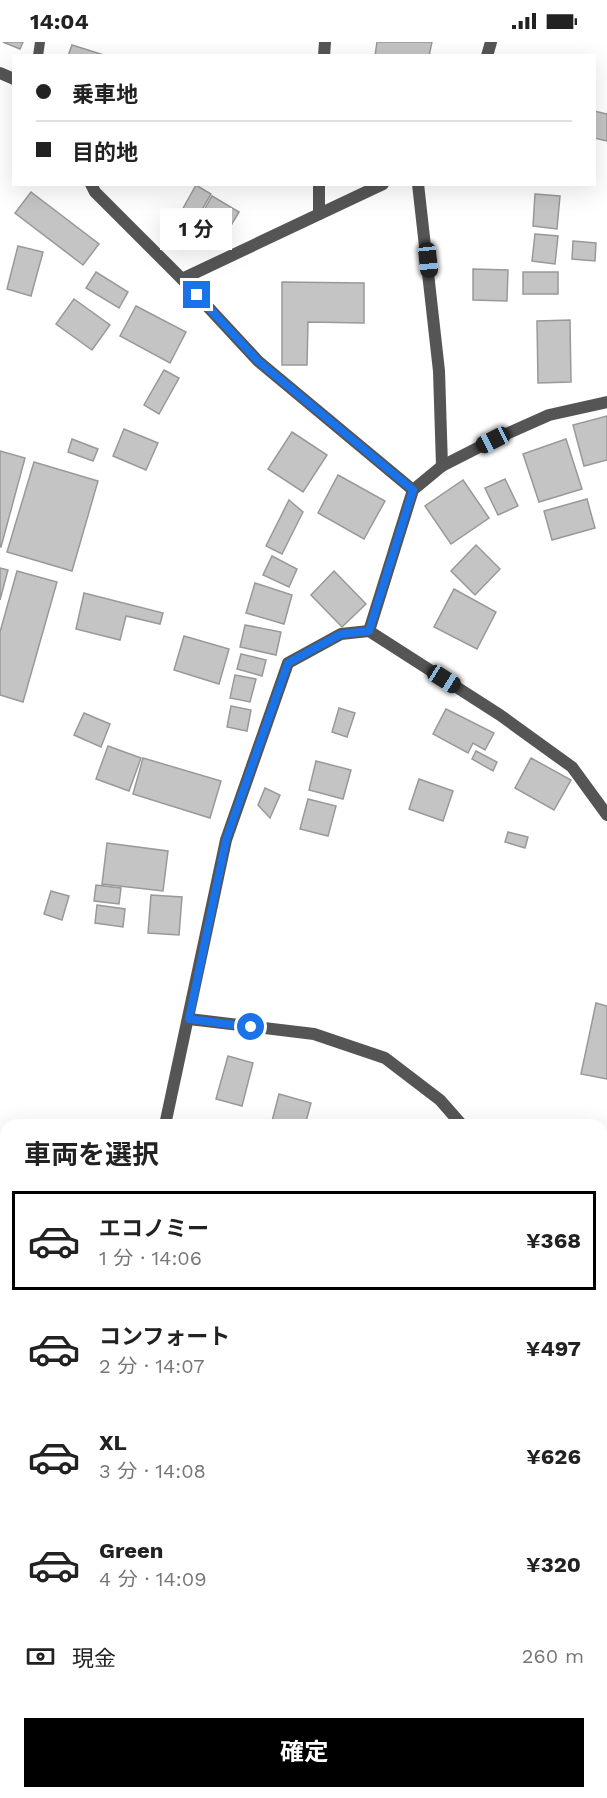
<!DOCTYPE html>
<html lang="ja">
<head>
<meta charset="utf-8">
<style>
	body { margin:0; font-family:"Work Sans","Noto Sans JP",sans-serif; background:#f2f2f2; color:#222; height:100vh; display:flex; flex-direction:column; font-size:22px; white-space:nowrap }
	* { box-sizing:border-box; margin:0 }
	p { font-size:20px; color:#767676 }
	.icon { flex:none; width:33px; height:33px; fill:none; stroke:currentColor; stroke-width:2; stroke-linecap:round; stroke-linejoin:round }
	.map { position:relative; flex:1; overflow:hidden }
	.sheet { position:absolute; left:0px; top:1077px; width:608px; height:680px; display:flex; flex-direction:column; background:#fff; border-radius:18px 18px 0 0; box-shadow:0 6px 24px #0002 }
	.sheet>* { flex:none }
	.guide { position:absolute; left:12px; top:12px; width:584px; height:132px; border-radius:0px; box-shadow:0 6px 24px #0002; display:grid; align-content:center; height:132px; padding:0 24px; background:#fff }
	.end { position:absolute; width:27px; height:27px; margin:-14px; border:8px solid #1a73e8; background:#fff; box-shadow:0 0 0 3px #fff }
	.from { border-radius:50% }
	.bubble { position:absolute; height:42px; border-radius:0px; background:#fff; box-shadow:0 6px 24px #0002; font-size:20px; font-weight:700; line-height:42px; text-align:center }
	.car { position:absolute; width:18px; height:36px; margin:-18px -9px; border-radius:8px; box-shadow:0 0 4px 2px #0007; background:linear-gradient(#222 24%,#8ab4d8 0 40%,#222 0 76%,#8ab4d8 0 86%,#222 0) }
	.guide b { display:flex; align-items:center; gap:21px; height:57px; font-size:22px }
	.guide b+b { border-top:2px solid #e0e0e0 }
	.guide i { width:15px; height:15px; background:#222 }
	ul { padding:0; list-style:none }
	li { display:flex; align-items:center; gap:18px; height:99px; margin:0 12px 9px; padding:0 12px; border:3px solid transparent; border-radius:0px }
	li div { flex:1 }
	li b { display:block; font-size:22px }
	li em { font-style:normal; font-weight:700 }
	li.selected { border-color:#000 }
	li>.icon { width:54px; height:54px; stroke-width:1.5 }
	h2 { padding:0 24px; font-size:27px; line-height:72px }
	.pay { display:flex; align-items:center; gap:15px; height:66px; padding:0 24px; font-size:22px }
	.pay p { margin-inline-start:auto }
	.button { display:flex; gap:12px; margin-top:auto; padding:12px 24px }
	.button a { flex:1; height:69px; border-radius:0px; background:#000; color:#fff; font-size:24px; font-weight:700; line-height:69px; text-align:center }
	.status { display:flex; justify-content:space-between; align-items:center; height:42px; padding:0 30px; background:#fff; direction:ltr }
	.status svg { height:16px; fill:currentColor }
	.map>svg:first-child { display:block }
</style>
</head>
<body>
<div class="status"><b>14:04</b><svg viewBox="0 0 49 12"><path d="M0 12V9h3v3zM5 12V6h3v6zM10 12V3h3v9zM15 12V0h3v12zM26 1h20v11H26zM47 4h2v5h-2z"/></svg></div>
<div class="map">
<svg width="607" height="1756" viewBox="0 0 607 1756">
	<rect width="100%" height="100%" fill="#fff"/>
	<polygon fill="#dcdcdc" points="602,1451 607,1452 607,1724 602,1725"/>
	<g fill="#c4c4c4" stroke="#999" stroke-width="1.5">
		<polygon points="3,0 23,0 20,7"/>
		<polygon points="377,0 432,0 429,14 375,14"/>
		<polygon points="72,3 107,14 68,14"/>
		<polygon points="594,69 607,72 607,99 594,96"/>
		<polygon points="196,143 211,152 196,178 181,170"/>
		<polygon points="31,150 99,202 83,223 15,171"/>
		<polygon points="535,152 560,154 557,187 533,184"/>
		<polygon points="212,154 239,170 220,202 194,186"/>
		<polygon points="535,192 558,194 555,222 532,219"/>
		<polygon points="573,199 596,201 595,219 572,217"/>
		<polygon points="18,204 43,210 31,254 7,247"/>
		<polygon points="473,227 508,228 507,259 473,258"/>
		<polygon points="96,230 128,250 119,266 86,246"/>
		<rect x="523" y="230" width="35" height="22"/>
		<polygon points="282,240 364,241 364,281 308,280 307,323 282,323"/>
		<polygon points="74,257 110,283 92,308 56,282"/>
		<polygon points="136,264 186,290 170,321 120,294"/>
		<polygon points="570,278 571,340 538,341 537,279"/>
		<polygon points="164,328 179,336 159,372 144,363"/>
		<polygon points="607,374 607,418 584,424 573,383"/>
		<polygon points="124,387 158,401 146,428 113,414"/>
		<polygon points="292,390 327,413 303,450 268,427"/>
		<polygon points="72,397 98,407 93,419 68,410"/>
		<polygon points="566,397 582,447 539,460 523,412"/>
		<polygon points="0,409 25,416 1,505 0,505"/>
		<polygon points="34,420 98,439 72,529 7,510"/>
		<polygon points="338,433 385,459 364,497 318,471"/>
		<polygon points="505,437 518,464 498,473 485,446"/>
		<polygon points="463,438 489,476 451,502 425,464"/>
		<polygon points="587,457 595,486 552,498 544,469"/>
		<polygon points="289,458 303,470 282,512 266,504"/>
		<polygon points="476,503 500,527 475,553 451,529"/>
		<polygon points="272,514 297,527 289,545 263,533"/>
		<polygon points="0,526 8,528 0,558"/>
		<polygon points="17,529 57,540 23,660 0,653 0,590"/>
		<polygon points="334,529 366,562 342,585 311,553"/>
		<polygon points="255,541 292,553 284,582 246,571"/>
		<polygon points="454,547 496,570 477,607 434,585"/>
		<polygon points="84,551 163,571 160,582 126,574 120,598 76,587"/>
		<polygon points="245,583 281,590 276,613 240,605"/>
		<polygon points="184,594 229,607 219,642 174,628"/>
		<polygon points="241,612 266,618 262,634 237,627"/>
		<polygon points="235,633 256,637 250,660 230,656"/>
		<polygon points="231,664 251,668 247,689 227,685"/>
		<polygon points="339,666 355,671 347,695 332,690"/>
		<polygon points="446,667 494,691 485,708 473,701 468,711 433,692"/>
		<polygon points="84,671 110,682 101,705 74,693"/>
		<polygon points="108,704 141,716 129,749 96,737"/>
		<polygon points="476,709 497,720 493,729 472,717"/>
		<polygon points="143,716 221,739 210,776 133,752"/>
		<polygon points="531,716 571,738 554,768 515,746"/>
		<polygon points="316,719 351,728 343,757 309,748"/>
		<polygon points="419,737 453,749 443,779 409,767"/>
		<polygon points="265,746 280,753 270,776 258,763"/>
		<polygon points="308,757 336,764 328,794 300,787"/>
		<polygon points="508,790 528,795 525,806 505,800"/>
		<polygon points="107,801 168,809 163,849 102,842"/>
		<polygon points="96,843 121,846 119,862 94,859"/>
		<polygon points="51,849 69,854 62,878 44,872"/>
		<polygon points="151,853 182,855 179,893 148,891"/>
		<polygon points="97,863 125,867 123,885 95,881"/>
		<polygon points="596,961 607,964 607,1037 581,1032"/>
		<polygon points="228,1014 253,1021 242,1064 216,1057"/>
		<polygon points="279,1052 311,1061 305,1083 271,1083"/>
	</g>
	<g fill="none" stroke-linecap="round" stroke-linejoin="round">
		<polyline stroke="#777" stroke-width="4" stroke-dasharray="1.5 3" stroke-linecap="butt" points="388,1756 389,1750"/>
		<polyline stroke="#555" stroke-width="10" points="38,14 40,0"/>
		<g stroke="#555" stroke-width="12">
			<polyline points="324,14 325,0"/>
			<polyline points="487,14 491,0"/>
			<polyline points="0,31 14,37"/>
			<polyline points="91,142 95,150 182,237 258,319 413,448"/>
			<polyline points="418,142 439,329 442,424"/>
			<polyline points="319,172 319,142"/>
			<polyline points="182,237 383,142"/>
			<polyline points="369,589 413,448 442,424 493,398 549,373 607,360"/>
			<polyline points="189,977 314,992 385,1016 440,1058 462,1083"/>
			<polyline points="165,1083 226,798 288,621 341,592 369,589 500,673 572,725 607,773"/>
			<polyline points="602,1212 607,1215"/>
			<polyline points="0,1272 6,1270"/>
			<polyline points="602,1352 607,1354"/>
		</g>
	</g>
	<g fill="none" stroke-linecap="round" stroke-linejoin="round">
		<polyline stroke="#1a73e8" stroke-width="8" points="197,253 258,319 413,448 369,589 341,592 288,621 226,798 189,977 251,985"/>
	</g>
</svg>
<i class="end from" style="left:251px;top:985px"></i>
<i class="end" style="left:197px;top:253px"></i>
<div class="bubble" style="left:160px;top:166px;width:72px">1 分</div>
<i class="car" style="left:428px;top:218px;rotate:174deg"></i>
<i class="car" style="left:493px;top:398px;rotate:243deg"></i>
<i class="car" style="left:444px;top:637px;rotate:122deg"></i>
<div class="guide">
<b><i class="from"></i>乗車地</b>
<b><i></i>目的地</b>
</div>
<section class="sheet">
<h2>車両を選択</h2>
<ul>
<li class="selected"><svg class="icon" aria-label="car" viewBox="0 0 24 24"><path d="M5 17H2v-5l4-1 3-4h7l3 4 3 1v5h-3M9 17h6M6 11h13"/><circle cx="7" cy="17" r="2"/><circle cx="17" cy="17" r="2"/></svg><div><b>エコノミー</b><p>1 分 · 14:06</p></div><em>¥368</em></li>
<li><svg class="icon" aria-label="car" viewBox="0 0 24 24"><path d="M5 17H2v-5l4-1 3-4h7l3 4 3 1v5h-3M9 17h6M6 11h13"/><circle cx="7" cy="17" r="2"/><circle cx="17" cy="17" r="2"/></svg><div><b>コンフォート</b><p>2 分 · 14:07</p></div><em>¥497</em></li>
<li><svg class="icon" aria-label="car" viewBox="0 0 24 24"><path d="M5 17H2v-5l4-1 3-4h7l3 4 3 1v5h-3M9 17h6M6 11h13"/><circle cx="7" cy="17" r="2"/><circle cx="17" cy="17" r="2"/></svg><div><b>XL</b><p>3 分 · 14:08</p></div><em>¥626</em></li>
<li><svg class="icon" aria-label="car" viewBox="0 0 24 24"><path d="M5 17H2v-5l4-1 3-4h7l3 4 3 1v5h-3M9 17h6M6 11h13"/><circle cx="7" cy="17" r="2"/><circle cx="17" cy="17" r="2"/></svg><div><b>Green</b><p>4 分 · 14:09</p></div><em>¥320</em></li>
</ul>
<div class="pay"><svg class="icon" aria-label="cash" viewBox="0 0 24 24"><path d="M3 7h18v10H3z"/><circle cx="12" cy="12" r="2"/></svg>現金<p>260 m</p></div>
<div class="button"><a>確定</a></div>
</section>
</div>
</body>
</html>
